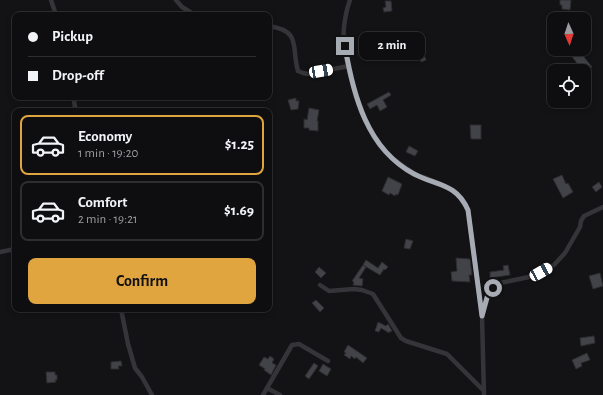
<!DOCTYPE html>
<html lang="en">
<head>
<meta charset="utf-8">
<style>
	body { margin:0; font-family:"Alegreya Sans",sans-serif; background:#171719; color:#f1f3f6; height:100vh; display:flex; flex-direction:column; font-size:15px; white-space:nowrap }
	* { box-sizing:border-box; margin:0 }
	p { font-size:13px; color:#9b9c9f }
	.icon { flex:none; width:22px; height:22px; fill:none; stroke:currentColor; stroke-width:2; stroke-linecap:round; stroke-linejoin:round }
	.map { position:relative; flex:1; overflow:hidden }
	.side { position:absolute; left:12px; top:108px; width:260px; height:204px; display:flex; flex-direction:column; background:#0e0e10; border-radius:8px; box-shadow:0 2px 6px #0003,0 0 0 1px #2e2e30 }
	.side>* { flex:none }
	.top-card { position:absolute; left:12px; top:12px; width:260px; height:88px; border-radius:8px; box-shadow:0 2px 6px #0003,0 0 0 1px #2e2e30; display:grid; align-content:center; height:88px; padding:0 16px; background:#0e0e10 }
	.needle { width:26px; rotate:177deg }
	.tools { position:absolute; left:547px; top:12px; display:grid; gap:8px }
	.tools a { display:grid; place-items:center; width:44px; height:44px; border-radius:8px; background:#0e0e10; box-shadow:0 2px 6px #0003,0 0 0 1px #2e2e30; font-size:20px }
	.end { position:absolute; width:18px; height:18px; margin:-9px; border:5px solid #a6abb4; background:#111; box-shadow:0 0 0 2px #111 }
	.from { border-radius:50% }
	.bubble { position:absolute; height:28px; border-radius:8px; background:#0e0e10; box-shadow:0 2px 6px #0003,0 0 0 1px #2e2e30; font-size:13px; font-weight:700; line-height:28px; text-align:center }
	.car { position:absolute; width:12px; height:24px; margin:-12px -6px; border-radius:5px; box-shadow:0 0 3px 1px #0007; background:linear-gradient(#fff 24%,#345 0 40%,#fff 0 76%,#345 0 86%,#fff 0) }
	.top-card b { display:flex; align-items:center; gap:14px; height:38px; font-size:15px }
	.top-card b+b { border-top:1px solid #2e2e30 }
	.top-card i { width:10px; height:10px; background:#f1f3f6 }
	ul { padding:7px 0 0; list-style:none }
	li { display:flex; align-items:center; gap:12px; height:60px; margin:0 8px 6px; padding:0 8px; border:2px solid #2e2e30; border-radius:8px }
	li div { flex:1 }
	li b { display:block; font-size:15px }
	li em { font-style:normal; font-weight:700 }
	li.active { border-color:#e1a53f }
	li>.icon { width:36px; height:36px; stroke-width:1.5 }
	.primary-button { display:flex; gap:8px; margin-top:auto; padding:8px 16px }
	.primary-button a { flex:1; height:46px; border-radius:8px; background:#e1a53f; color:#111; font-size:16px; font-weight:700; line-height:46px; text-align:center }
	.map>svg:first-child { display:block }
</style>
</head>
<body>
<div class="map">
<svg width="603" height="395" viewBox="0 0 603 395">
	<rect width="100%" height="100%" fill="#131315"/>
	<g fill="#424348" stroke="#2d2d30">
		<polygon points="560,0 571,0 570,10 562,9 562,5 560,5"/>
		<polygon points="385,1 391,1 392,11 384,12 383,8 386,7"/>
		<polygon points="419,42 426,60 421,62 414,44"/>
		<polygon points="566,49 578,49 579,51 584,51 584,57 592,67 584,72"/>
		<polygon points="389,92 391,95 383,100 387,107 380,111 377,105 370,109 367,104"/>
		<polygon points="296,98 296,101 299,101 298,109 291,110 288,100"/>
		<polygon points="309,108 319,110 317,121 318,121 318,131 309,130 309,128 304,128 304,119 307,120"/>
		<polygon points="470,125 481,125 481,139 471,139"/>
		<polygon points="409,146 418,151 415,156 406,152"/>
		<polygon points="562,175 566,184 568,183 573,192 563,198 553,179"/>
		<polygon points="388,177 402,184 398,195 396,194 395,196 390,193 389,195 382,191"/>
		<polygon points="599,182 602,187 596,192 592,187"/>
		<polygon points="406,239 413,241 410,249 404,248"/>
		<polygon points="456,258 470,259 472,275 469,275 470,282 452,281 451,272 457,271"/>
		<polygon points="366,260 378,268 382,262 388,267 385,270 384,269 380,275 363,265"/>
		<polygon points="363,265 366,267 359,278 363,279 362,286 353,285 354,282 352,281"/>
		<polygon points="508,265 510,275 490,278 490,272 504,270 503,266"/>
		<polygon points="319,267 326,273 321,278 315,272"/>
		<polygon points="600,273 603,286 593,289 589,276"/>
		<polygon points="316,300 324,308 320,312 312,303"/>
		<polygon points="378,322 386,326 388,324 392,331 391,332 390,331 389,333 381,328 379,332 375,331"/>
		<polygon points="594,336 595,343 581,346 580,338"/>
		<polygon points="348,345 367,358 363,363 356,357 355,359 351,356 350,359 344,355 346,353 344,352"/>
		<polygon points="587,353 590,360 581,363 582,366 576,369 572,360"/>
		<polygon points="270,356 274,359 272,363 276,365 271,375 264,370 265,369 259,365 264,357 268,359"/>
		<polygon points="121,361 122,366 118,366 119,369 111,369 111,362"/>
		<polygon points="314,363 318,366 309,379 305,376"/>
		<polygon points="323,364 331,369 327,376 319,371"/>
		<polygon points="46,372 55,372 55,375 57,375 57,380 55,380 56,382 47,383"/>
	</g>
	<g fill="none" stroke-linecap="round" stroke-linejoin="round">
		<g stroke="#353539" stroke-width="4.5">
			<polyline points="51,0 56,15"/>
			<polyline points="176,0 182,7 195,15"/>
			<path d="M 350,0 C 347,8 345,18 344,27 C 341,56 361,118 378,143 C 386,155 400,164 412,172 C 416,175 421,177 426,178 C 446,186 459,190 468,210 L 482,316 L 484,395"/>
			<path d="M 269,26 C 302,31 291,47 298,71 L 303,73 L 308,74 L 349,66"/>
			<polyline points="73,97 75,106 73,111"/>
			<polyline points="0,252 15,249"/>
			<polyline points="320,285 329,291 354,289 362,290 373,294 401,338 406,341 447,354 484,391"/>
			<polyline points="121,309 128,344 135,368 142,377 152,395"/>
			<polyline points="482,314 488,294 493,288 500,283 529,277 554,265 565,253 580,227 581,221 584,216 603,207"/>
			<polyline points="267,388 280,395"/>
			<polyline points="263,395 292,345 299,344 328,361"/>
		</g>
	</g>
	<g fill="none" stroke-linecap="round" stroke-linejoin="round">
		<path stroke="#a6abb4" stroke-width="5" d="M 345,46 C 353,95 367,149 414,174 C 437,186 456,183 468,210 L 482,316 L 488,294 L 493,288"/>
	</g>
</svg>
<div class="tools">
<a><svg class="needle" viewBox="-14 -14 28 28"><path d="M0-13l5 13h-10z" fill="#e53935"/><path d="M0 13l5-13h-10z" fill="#9b9c9f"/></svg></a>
<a><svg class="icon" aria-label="locate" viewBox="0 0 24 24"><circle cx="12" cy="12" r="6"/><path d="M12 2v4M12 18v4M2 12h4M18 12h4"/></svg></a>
</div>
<i class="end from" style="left:493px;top:288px"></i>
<i class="end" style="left:345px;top:46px"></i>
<div class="bubble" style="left:359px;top:32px;width:66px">2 min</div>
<i class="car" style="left:321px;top:71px;rotate:80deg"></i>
<i class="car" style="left:541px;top:272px;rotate:61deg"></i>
<div class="top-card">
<b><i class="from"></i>Pickup</b>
<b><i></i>Drop-off</b>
</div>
<section class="side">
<ul>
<li class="active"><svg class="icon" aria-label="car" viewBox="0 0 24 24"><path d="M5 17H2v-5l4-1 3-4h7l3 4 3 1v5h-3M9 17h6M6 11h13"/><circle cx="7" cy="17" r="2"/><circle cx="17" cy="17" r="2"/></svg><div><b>Economy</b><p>1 min · 19:20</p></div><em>$1.25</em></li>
<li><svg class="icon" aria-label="car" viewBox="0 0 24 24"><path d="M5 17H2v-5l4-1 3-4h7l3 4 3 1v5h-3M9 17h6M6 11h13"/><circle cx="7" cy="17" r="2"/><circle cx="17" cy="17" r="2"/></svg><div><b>Comfort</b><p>2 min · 19:21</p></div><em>$1.69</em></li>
</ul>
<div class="primary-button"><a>Confirm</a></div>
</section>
</div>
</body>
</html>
